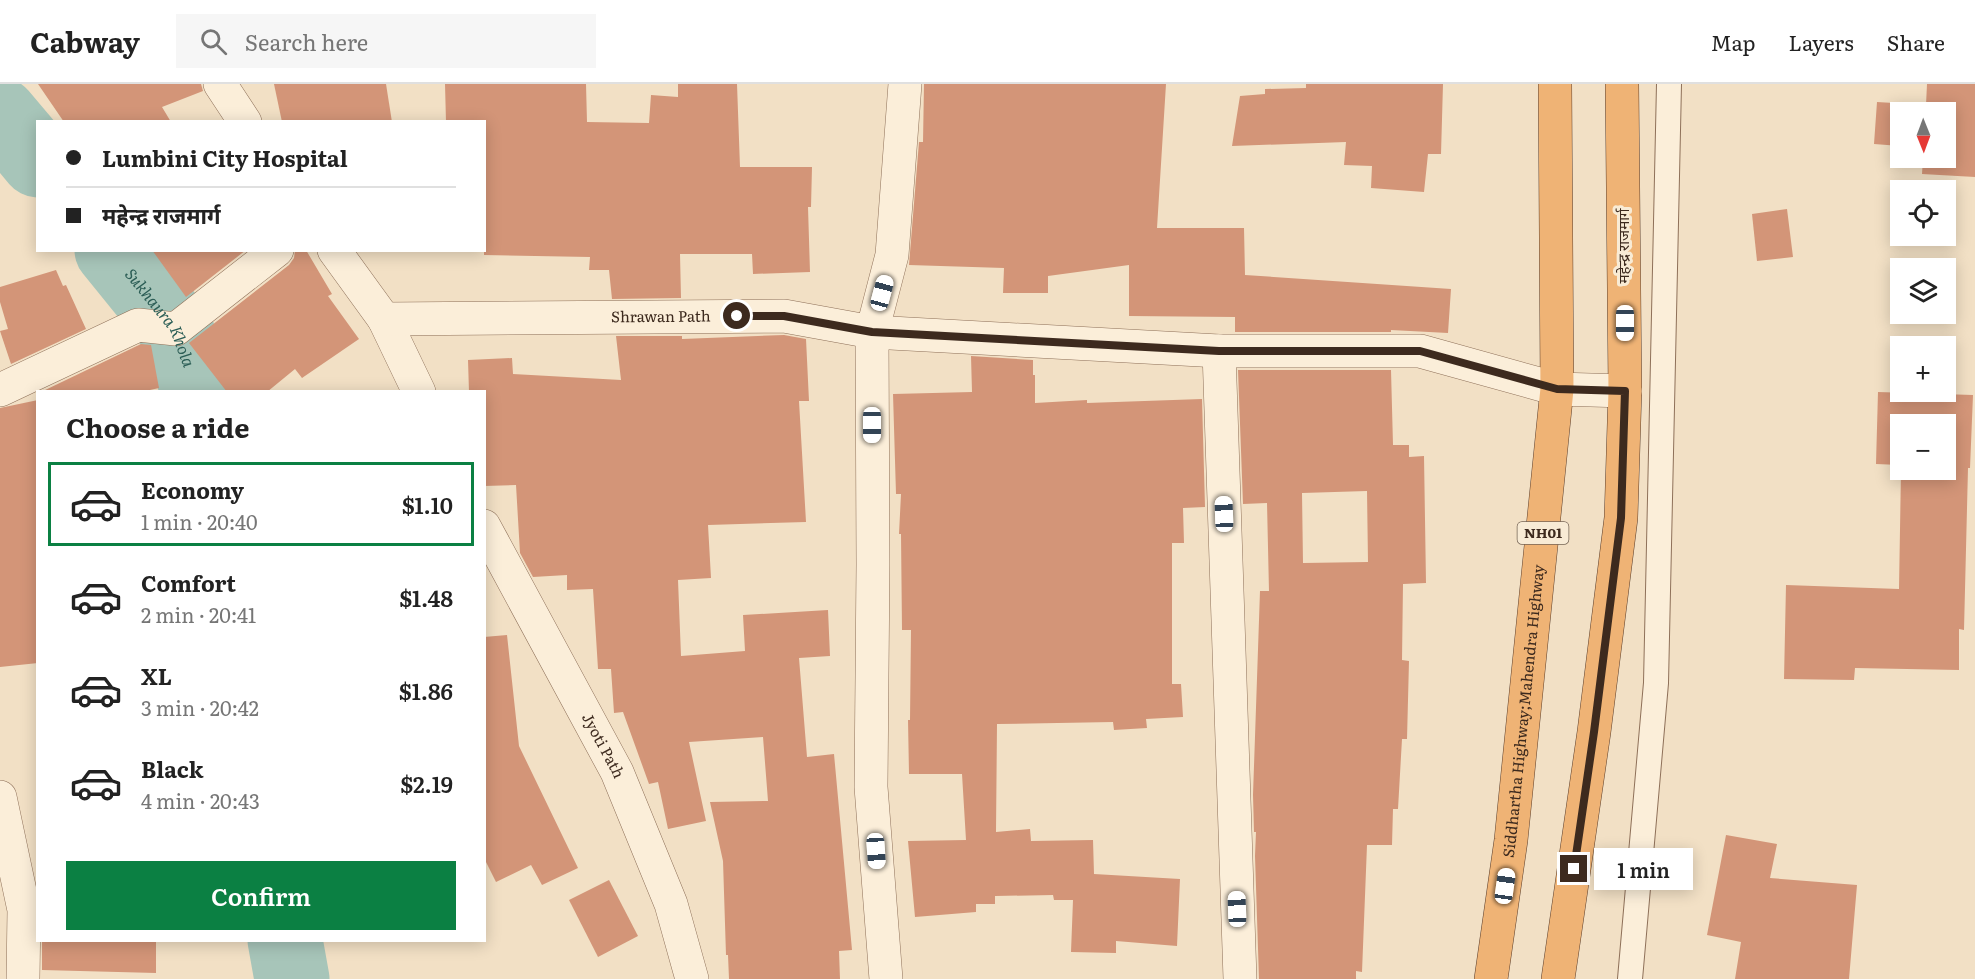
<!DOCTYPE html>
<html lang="en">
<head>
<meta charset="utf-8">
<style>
	body { margin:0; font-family:Literata,"Noto Sans Devanagari",serif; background:#f6f6f6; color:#222; height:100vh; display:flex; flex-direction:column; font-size:22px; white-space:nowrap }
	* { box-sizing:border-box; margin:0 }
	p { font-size:20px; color:#767676 }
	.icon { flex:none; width:33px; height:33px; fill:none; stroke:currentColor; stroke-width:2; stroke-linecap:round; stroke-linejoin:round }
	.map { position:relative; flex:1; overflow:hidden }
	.sheet { position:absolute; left:36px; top:306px; width:450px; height:552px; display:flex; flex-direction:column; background:#fff; border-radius:0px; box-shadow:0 3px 15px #0003 }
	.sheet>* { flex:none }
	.banner { position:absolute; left:36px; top:36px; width:450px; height:132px; border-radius:0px; box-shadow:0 3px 15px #0003; display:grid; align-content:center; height:132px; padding:0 30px; background:#fff }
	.needle { width:39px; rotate:179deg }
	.controls { position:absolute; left:1890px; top:18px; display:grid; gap:12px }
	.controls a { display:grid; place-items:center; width:66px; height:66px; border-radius:0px; background:#fff; box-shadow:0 3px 15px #0003; font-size:30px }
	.end { position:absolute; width:27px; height:27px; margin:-14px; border:8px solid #3d2a1e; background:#fff; box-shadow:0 0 0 3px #fff }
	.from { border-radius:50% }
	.bubble { position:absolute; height:42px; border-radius:0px; background:#fff; box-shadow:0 3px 15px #0003; font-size:20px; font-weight:600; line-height:42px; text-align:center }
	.car { position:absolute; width:18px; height:36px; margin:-18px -9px; border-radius:8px; box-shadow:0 0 4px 2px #0007; background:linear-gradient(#fff 24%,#345 0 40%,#fff 0 76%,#345 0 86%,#fff 0) }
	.banner b { display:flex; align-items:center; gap:21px; height:57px; font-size:22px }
	.banner b+b { border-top:2px solid #e0e0e0 }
	.banner i { width:15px; height:15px; background:#222 }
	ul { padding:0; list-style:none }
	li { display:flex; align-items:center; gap:18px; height:84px; margin:0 12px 9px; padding:0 18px; border:3px solid transparent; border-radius:0px }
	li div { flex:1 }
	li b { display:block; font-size:22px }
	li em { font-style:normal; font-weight:600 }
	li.selected { border-color:#0b8043 }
	li>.icon { width:54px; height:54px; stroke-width:1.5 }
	h2 { padding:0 30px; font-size:27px; line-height:72px }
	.cta { display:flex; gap:12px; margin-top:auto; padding:12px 30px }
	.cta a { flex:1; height:69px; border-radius:0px; background:#0b8043; color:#fff; font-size:24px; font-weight:600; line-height:69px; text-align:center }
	header { display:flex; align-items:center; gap:36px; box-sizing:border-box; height:84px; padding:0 30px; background:#fff; border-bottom:2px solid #e0e0e0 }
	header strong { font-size:28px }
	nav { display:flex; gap:33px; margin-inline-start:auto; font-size:21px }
	.search { width:420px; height:54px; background:#f6f6f6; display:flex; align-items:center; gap:15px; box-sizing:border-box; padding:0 21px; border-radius:0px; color:#767676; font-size:22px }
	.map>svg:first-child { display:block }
</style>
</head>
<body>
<header>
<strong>Cabway</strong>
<div class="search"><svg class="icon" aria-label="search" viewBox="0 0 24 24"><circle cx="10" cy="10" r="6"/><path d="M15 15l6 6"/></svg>Search here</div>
<nav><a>Map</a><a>Layers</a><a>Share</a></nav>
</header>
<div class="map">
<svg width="1975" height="895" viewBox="0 0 1975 895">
	<rect width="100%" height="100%" fill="#f2e0c5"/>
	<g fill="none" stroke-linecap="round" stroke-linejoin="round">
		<g stroke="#a7c5b9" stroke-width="75">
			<polyline points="0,31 38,76"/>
			<path id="s1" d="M 112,166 L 176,245 L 199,308"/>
			<polyline points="285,856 292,895"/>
		</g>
	</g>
	<g fill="#d39578" fill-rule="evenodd">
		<polygon points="38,0 201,0 203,7 162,23 171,38 64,38"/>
		<polygon points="274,0 386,0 392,38 282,38"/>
		<polygon points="445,0 586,0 587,38 649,39 651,11 678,13 678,0 737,0 740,83 812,83 811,123 808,123 810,188 753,190 752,170 680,170 681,214 612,215 609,186 589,186 590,173 484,171 484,38 446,38"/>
		<polygon points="924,0 1166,0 1157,144 1244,144 1245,191 1451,205 1448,249 1391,246 1391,248 1235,248 1235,233 1129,232 1129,181 1048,192 1048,209 1003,209 1004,184 909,181 919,58 923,58"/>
		<polygon points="1306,0 1443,0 1441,70 1428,70 1424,108 1371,104 1372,82 1344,81 1346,58 1232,62 1240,12 1265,10 1265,5 1306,4"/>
		<polygon points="1927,0 1975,0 1975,93 1922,90 1923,74 1946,74 1946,28 1900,28 1900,62 1874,60 1877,18 1926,21"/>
		<polygon points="1787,125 1793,173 1757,177 1752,130"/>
		<polygon points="152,166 246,166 186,213"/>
		<polygon points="295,166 306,166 332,210 328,212 359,255 302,294 295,285 267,308 227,308 189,259 289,181 294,174"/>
		<polygon points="56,186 63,202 66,201 86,245 11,280 0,247 8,245 0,218 0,203"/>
		<polygon points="784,251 806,255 809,317 799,317 806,438 708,441 711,494 678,496 681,572 745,567 743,531 828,526 830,572 799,574 807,673 834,670 852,866 839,867 840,895 729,895 728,871 726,871 723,777 710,718 768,717 763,653 689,658 706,737 668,745 658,698 649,700 623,628 614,629 611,585 598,585 593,505 567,506 567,491 533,493 520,469 516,401 484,402 484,308 469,308 468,276 512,274 513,290 621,296 616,252 682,252 682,255"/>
		<polygon points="141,260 151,261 159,304 141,308 41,308"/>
		<polygon points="971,272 1033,276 1033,291 1035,291 1035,319 1087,316 1087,319 1202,315 1205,423 1183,424 1184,459 1172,459 1172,600 1181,600 1183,633 1146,635 1147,644 1114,646 1113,638 997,640 996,748 1030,745 1031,757 1093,756 1094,790 1180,795 1177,862 1116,857 1116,869 1071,868 1073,816 1054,816 1053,811 995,812 995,820 976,820 976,828 915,833 908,757 966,756 962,690 909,690 908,636 910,636 911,546 902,546 901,450 899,450 901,410 896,410 893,310 972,308"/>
		<path d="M 1238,286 L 1391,286 L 1393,361 L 1409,361 L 1409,373 L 1424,372 L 1426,499 L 1403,500 L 1402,576 L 1409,577 L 1407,655 L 1402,655 L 1398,725 L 1393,725 L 1392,761 L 1367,761 L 1362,888 L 1356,887 L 1356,895 L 1259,895 L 1255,772 L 1256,748 L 1254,748 L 1253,711 L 1260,507 L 1269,507 L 1267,419 L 1243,420 ZM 1367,407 L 1368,478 L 1303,479 L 1302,409 Z"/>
		<polygon points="1878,308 1973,311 1970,384 1968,384 1964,546 1959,545 1959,586 1855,584 1854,596 1784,595 1786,501 1899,505 1901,386 1946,386 1946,340 1900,340 1900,381 1876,380"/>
		<polygon points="38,316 38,579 0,583 0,324"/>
		<polygon points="507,551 519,662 578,784 542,801 531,781 496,798 484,774 484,553"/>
		<polygon points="1726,751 1777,760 1770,794 1857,801 1849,895 1735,895 1741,858 1707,851"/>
		<polygon points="609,796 638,852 598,873 569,816"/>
		<polygon points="42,856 156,856 156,889 42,886"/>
	</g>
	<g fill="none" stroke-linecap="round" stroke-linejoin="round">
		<defs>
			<polyline id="service" points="1630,895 1656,599 1669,0"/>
			<g id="minor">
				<polyline points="384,235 419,308"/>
				<polyline points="872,248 892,171 905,0"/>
				<polyline points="1219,267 1240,895"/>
				<polyline points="0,306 138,241 176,245 277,166"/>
				<path id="s2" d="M 484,442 L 617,688 L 671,820 L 692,895"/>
				<polyline points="0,713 24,826 23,895"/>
			</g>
			<g id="tertiary">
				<polyline points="220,0 245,38"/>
				<path id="s3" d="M 334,166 L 384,235 L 784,232 L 872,248 L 1219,267 L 1420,267 L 1557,305 L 1625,307"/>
				<polyline points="872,248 873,480 871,703 886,895"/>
			</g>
			<g id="trunk">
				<path id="s4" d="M 1491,895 L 1511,756 L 1557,305 L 1555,0"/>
				<polyline points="1558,895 1594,648 1621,434 1625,307 1622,0"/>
			</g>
		</defs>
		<use href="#service" stroke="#8e7059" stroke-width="26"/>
		<use href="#minor" stroke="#8e7059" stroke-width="34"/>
		<use href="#tertiary" stroke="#8e7059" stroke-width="34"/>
		<use href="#trunk" stroke="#5c3f2d" stroke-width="34"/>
		<use href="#service" stroke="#fbeed9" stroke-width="24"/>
		<use href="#minor" stroke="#fbeed9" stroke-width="33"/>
		<use href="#tertiary" stroke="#fbeed9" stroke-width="33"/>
		<use href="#trunk" stroke="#efb375" stroke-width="33"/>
	</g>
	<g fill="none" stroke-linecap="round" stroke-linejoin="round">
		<polyline stroke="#3d2a1e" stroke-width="8" points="737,232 784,232 872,248 1219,267 1420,267 1557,305 1625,307 1621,434 1594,648 1574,785"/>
	</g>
	<g text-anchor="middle" stroke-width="6" stroke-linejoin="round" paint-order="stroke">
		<rect fill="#f8ebd5" stroke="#756455" stroke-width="1.5" x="1517.5" y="438" width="51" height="22" rx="4.5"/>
		<g font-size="14" font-weight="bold" fill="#3d2a1e">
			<text x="1543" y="454">NH01</text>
		</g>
		<g font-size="15" fill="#3d2a1e" stroke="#f8ebd5">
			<text transform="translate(1624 162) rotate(-90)" y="5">महेन्द्र राजमार्ग</text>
			<text dy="5" stroke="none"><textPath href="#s3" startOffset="362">Shrawan Path</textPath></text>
			<text dy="5" stroke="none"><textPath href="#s4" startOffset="270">Siddhartha Highway;Mahendra Highway</textPath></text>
			<text dy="5" stroke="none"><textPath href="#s2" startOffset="250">Jyoti Path</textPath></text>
		</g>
		<g font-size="16" font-style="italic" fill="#2c5e56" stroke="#f8ebd5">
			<text dy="6" stroke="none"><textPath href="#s1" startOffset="84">Sukhaura Khola</textPath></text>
		</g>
	</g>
</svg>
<div class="controls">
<a><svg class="needle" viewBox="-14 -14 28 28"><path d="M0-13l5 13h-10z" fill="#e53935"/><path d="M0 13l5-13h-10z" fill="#767676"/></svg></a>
<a><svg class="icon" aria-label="locate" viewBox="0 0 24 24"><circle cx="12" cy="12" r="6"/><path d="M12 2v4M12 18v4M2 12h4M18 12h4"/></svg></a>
<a><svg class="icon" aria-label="layers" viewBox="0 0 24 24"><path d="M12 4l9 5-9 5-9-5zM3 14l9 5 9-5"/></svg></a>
<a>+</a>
<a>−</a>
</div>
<i class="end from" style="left:737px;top:232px"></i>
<i class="end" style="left:1574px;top:785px"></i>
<div class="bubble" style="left:1594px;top:764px;width:99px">1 min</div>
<i class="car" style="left:882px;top:209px;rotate:15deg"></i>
<i class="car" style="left:1625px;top:239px;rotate:180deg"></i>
<i class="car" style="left:872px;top:341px;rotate:180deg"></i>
<i class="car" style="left:1224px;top:430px;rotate:358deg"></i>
<i class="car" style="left:876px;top:767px;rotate:176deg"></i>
<i class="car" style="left:1505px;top:802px;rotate:8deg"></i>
<i class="car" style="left:1237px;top:825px;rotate:358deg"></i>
<div class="banner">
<b><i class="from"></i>Lumbini City Hospital</b>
<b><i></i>महेन्द्र राजमार्ग</b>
</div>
<section class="sheet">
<h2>Choose a ride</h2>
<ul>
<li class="selected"><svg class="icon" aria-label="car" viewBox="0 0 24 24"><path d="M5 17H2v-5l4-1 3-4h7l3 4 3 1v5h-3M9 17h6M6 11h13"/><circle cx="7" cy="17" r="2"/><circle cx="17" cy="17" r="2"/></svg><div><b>Economy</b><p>1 min · 20:40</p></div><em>$1.10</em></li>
<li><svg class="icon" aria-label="car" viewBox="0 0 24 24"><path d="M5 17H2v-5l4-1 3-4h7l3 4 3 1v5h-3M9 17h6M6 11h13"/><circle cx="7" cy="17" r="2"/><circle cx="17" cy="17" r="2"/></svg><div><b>Comfort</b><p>2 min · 20:41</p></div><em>$1.48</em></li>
<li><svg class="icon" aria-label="car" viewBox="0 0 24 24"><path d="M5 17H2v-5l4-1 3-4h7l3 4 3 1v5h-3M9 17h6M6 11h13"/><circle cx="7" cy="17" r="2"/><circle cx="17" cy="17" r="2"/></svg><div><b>XL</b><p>3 min · 20:42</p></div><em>$1.86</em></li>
<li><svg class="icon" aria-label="car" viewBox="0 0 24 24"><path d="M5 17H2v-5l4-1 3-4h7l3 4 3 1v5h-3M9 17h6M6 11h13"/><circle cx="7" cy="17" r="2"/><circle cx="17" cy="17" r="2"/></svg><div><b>Black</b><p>4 min · 20:43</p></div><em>$2.19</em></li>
</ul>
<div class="cta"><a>Confirm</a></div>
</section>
</div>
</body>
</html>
